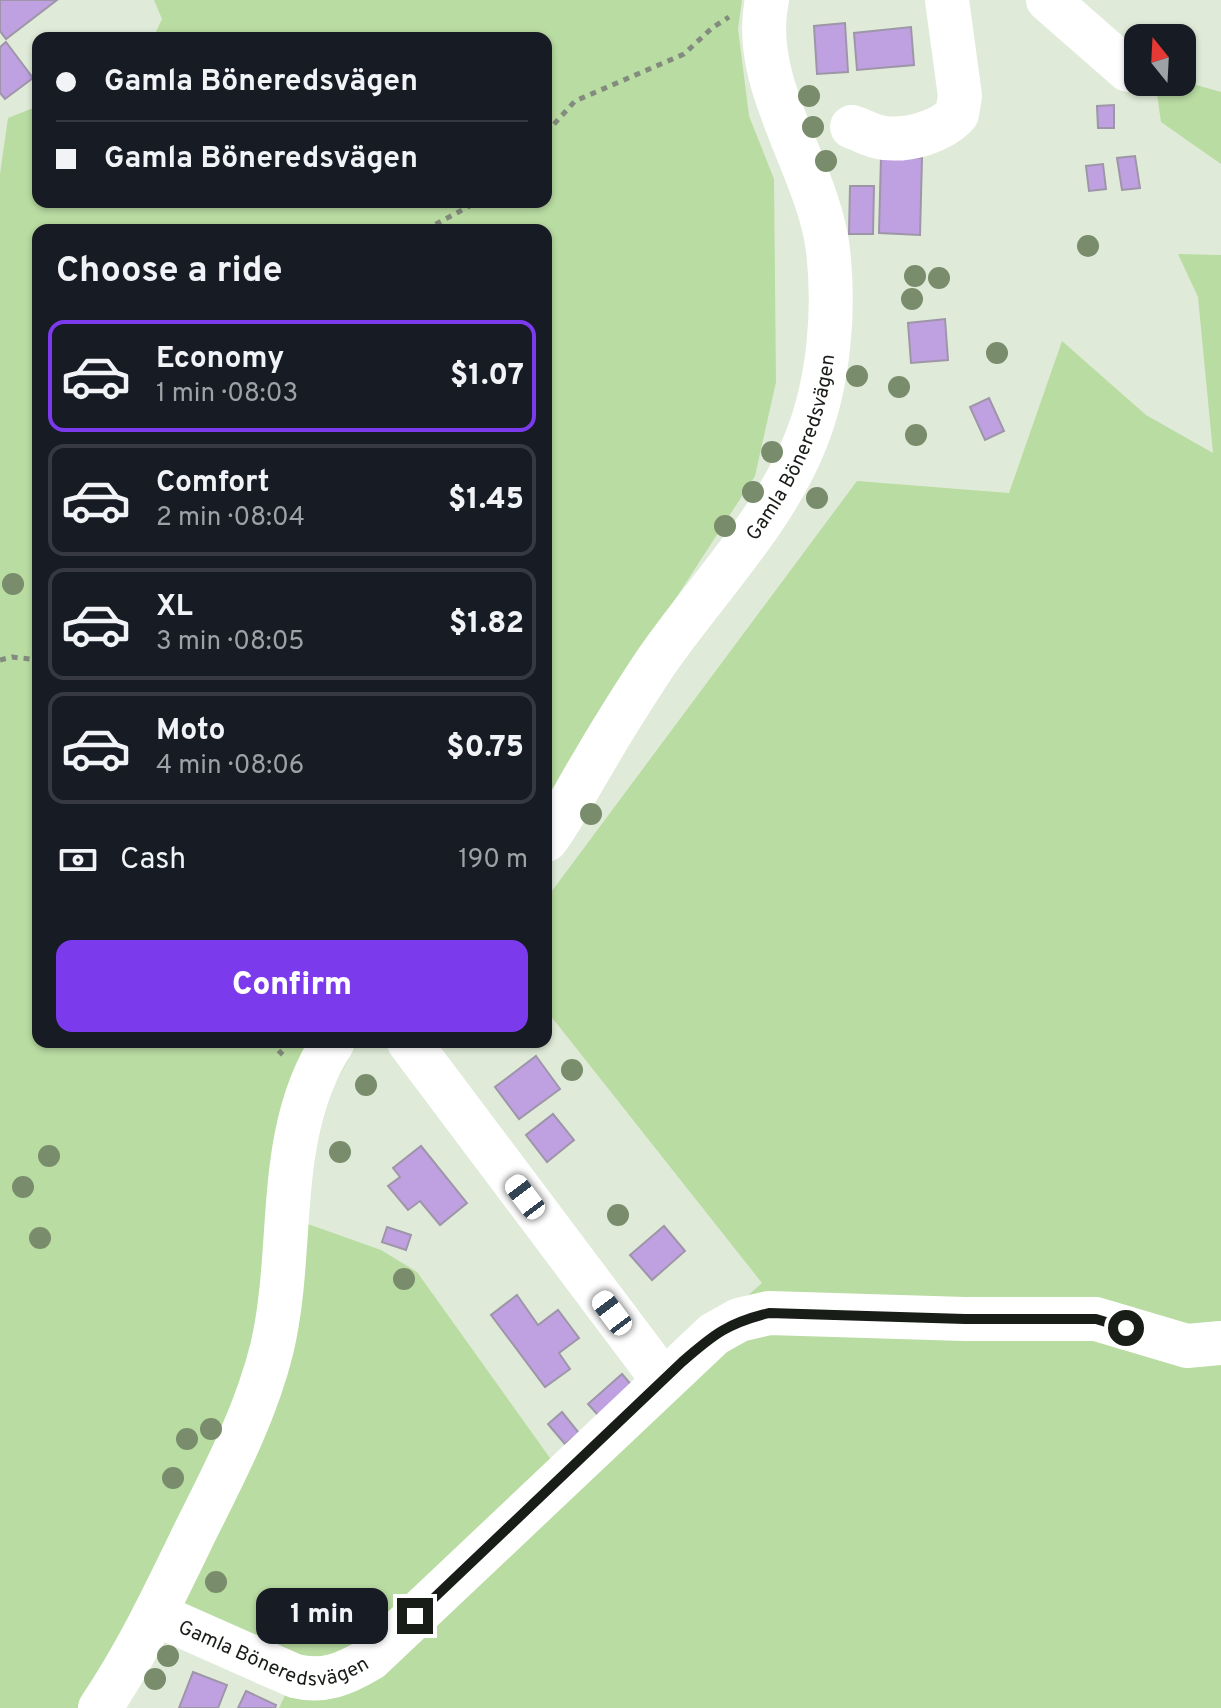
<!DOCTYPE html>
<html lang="en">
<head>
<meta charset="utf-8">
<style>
	body { margin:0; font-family:Overpass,sans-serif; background:#20242c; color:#f1f3f6; height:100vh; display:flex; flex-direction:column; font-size:30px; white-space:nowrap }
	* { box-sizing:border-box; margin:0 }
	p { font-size:26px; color:#9ea1a6 }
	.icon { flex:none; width:44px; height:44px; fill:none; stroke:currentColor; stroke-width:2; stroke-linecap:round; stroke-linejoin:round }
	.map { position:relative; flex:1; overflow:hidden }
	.sheet { position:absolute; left:32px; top:224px; width:520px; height:824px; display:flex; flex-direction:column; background:#171b24; border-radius:16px; box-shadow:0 2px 6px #0004 }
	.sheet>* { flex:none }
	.top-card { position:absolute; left:32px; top:32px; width:520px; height:176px; border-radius:16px; box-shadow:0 2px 6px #0004; display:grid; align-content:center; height:176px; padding:0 24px; background:#171b24 }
	.needle { width:52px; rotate:342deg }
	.tools { position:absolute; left:1124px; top:24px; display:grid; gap:16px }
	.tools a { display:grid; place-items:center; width:72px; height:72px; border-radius:16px; background:#171b24; box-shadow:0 2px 6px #0004; font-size:40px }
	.end { position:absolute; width:36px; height:36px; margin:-18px; border:10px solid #191d17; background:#fff; box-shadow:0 0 0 4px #fff }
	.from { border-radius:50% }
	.bubble { position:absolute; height:56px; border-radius:16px; background:#171b24; box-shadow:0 2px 6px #0004; font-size:26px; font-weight:800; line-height:56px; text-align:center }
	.car { position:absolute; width:24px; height:48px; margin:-24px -12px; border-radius:10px; box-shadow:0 0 6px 2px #0007; background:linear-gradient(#fff 24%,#345 0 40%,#fff 0 76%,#345 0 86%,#fff 0) }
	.top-card b { display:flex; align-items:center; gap:28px; height:76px; font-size:30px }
	.top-card b+b { border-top:2px solid #363941 }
	.top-card i { width:20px; height:20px; background:#f1f3f6 }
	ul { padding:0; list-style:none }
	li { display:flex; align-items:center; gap:24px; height:112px; margin:0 16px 12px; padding:0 8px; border:4px solid #363941; border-radius:16px }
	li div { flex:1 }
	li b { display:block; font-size:30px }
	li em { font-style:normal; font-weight:800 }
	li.selected { border-color:#7c3aed }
	li>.icon { width:72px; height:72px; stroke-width:1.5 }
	h2 { padding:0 24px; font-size:36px; line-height:96px }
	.pay { display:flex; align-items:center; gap:20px; height:88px; padding:0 24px; font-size:30px }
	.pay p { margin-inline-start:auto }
	.cta { display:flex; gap:16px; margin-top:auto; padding:16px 24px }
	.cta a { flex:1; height:92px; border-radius:16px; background:#7c3aed; color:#fff; font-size:32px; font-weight:800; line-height:92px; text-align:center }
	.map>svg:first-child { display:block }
</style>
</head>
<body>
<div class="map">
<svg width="1221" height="1708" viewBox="0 0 1221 1708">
	<rect width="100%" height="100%" fill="#dfebd8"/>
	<g fill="#b9dca2">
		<polygon points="154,0 742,0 738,29 749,116 774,179 776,382 755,476 546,799 546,230 38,230 38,1042 358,1042 330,1093 313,1145 305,1223 381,1250 417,1272 555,1465 762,1283 546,1010 546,899 857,481 1009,493 1062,341 1146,415 1213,453 1198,297 1178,254 1221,255 1221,1708 279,1708 289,1687 168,1633 122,1708 0,1708 0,174 8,118 38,106 38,202 546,202 546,38 153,38 162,19"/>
		<polygon points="1182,81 1221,92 1221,164 1161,122 1156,87"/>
	</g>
	<g fill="#bfa1e1" stroke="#9e96a8" stroke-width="2">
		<polygon points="0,0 57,0 6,39 0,31"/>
		<polygon points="845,23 848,72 817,74 814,26"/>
		<polygon points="911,27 914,65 857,70 854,33"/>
		<polygon points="6,42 33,78 5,99 0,93 0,47"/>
		<polygon points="1114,105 1114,128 1098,128 1097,106"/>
		<polygon points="1135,156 1140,188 1122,190 1117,158"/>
		<polygon points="881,157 922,158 920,235 879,233"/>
		<polygon points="1103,164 1106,189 1089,191 1086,166"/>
		<polygon points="850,186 874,186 873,234 849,234"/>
		<polygon points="945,319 948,360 911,363 908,323"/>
		<polygon points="989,398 1004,431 985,440 970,407"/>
		<polygon points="536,1056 560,1089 519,1119 495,1087"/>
		<polygon points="553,1114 574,1140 547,1162 526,1135"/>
		<polygon points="421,1146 467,1203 440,1225 420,1201 408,1210 388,1186 400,1177 393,1168"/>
		<polygon points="664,1226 685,1251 652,1280 630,1255"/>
		<polygon points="387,1227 411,1235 406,1250 382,1242"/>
		<polygon points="517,1295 538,1325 558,1310 579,1338 559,1353 570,1369 545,1387 491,1315"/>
		<polygon points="622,1374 633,1387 599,1416 588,1404"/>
		<polygon points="562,1412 579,1433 565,1444 548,1424"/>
		<polygon points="193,1672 227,1685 218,1708 179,1708"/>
		<polygon points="246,1691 276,1705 275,1708 238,1708"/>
	</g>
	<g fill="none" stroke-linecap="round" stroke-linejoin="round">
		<g stroke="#838b7e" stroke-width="5" stroke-dasharray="6 6" stroke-linecap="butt">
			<polyline points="546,133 575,101 684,54 712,28 729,17"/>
			<polyline points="425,230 477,202"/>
			<polyline points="0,660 12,657 38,660"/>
			<polyline points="270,1042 286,1058"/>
		</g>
		<g stroke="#fff" stroke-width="44">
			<polyline points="1048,0 1128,70"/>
			<path d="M 852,127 C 862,130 873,137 884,138 C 908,141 941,132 957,114 L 960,96 L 947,0"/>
			<path id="s1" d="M 546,840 C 564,816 577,789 593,763 C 612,730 633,697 654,665 C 703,593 774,522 806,440 C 829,383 835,310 828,250 C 818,167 749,84 767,0"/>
			<polyline points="409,1042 663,1380"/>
			<path id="s2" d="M 155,1614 L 295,1676 C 324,1683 345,1674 370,1659 L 714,1334 L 739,1320 L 769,1313 L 965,1319 L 1096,1319 L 1187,1346 L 1221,1343"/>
			<path d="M 100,1708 C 137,1653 166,1592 195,1532 C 225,1472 256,1413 272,1348 C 296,1246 273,1134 333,1042"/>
		</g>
	</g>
	<g fill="#798c6b">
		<circle cx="809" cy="96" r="11"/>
		<circle cx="813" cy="127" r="11"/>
		<circle cx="826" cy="161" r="11"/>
		<circle cx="1088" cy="246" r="11"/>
		<circle cx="915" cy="276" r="11"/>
		<circle cx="939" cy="278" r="11"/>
		<circle cx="912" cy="299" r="11"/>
		<circle cx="997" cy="353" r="11"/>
		<circle cx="857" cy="376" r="11"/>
		<circle cx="899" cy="387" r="11"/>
		<circle cx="916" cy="435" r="11"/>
		<circle cx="772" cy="452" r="11"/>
		<circle cx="753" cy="492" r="11"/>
		<circle cx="817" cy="498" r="11"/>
		<circle cx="725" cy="526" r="11"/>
		<circle cx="13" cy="584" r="11"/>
		<circle cx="591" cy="814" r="11"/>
		<circle cx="572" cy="1070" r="11"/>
		<circle cx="366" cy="1085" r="11"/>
		<circle cx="340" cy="1152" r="11"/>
		<circle cx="49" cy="1156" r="11"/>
		<circle cx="23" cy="1187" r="11"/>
		<circle cx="618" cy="1215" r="11"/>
		<circle cx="40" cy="1238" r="11"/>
		<circle cx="404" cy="1279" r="11"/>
		<circle cx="211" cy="1429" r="11"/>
		<circle cx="187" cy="1439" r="11"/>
		<circle cx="173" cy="1478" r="11"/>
		<circle cx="216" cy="1582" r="11"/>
		<circle cx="168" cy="1656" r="11"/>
		<circle cx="155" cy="1679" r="11"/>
	</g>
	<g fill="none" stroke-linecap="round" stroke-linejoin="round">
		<path stroke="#191d17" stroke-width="10" d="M 415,1616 L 682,1362 C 714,1334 728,1323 769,1313 L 965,1319 L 1096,1319 L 1126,1328"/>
	</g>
	<g text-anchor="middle" stroke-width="6" stroke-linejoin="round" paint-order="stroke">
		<g font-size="20" fill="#191d17" stroke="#ecf8e5">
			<text dy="7" stroke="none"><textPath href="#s1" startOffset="466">Gamla Böneredsvägen</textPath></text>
			<text dy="7" stroke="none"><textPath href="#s2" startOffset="128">Gamla Böneredsvägen</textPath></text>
		</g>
	</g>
</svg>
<div class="tools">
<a><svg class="needle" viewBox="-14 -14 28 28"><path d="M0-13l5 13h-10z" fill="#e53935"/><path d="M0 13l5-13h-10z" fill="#9ea1a6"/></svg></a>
</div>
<i class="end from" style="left:1126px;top:1328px"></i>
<i class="end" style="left:415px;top:1616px"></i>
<div class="bubble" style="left:256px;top:1588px;width:132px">1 min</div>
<i class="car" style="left:525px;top:1197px;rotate:323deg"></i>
<i class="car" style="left:612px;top:1313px;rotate:323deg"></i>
<div class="top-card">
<b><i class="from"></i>Gamla Böneredsvägen</b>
<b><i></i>Gamla Böneredsvägen</b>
</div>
<section class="sheet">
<h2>Choose a ride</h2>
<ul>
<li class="selected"><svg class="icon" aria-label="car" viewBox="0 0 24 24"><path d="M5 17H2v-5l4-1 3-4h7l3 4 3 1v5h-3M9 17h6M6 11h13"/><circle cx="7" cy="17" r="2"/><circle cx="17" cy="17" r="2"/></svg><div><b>Economy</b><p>1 min · 08:03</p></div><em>$1.07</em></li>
<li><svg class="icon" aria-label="car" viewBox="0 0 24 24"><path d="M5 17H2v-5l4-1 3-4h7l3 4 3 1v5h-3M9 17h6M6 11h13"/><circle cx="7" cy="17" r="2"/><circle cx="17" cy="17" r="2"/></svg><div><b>Comfort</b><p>2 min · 08:04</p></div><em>$1.45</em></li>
<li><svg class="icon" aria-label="car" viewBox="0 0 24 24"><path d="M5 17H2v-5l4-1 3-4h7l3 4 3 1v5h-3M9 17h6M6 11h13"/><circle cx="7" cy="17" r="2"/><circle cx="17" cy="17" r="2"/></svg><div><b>XL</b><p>3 min · 08:05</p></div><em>$1.82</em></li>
<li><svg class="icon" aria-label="car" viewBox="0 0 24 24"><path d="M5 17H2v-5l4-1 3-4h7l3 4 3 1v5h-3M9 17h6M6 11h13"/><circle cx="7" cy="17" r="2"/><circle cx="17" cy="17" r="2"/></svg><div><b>Moto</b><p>4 min · 08:06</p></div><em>$0.75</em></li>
</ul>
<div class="pay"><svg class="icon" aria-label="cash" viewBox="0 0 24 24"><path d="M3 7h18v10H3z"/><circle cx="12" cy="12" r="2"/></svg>Cash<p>190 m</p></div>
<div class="cta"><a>Confirm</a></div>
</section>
</div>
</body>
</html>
